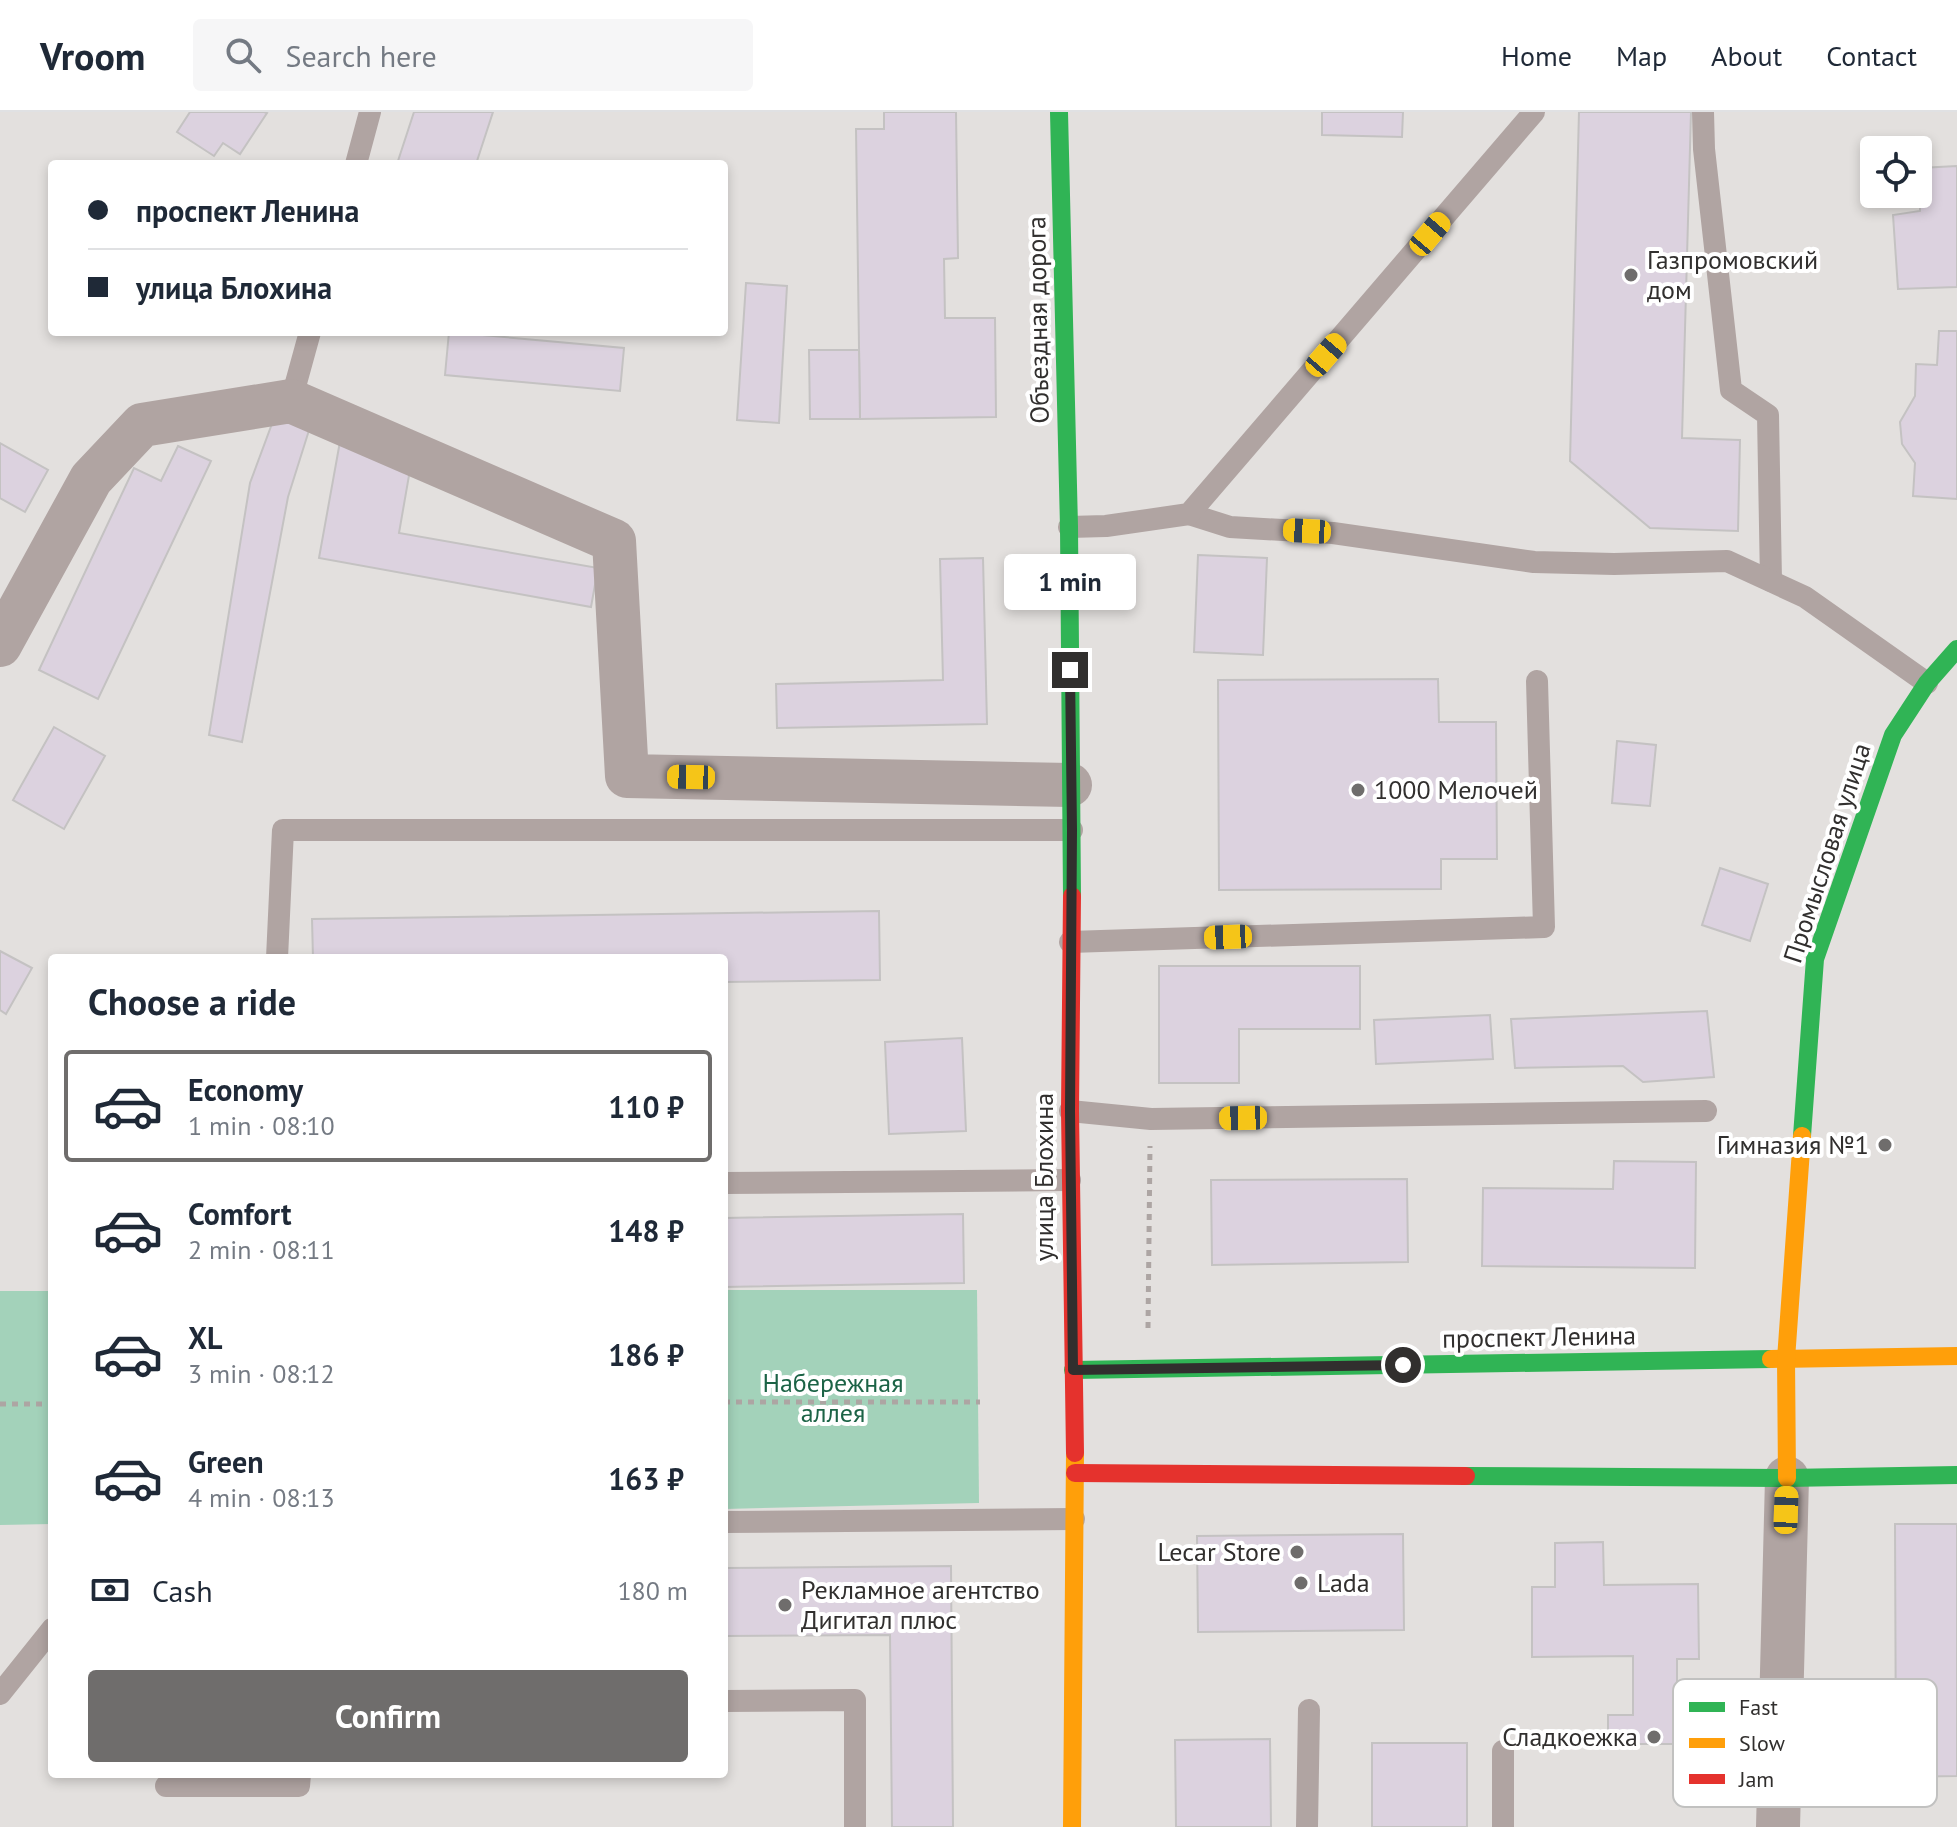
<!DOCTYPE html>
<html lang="en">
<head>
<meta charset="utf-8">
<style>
	body { margin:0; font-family:"PT Sans",sans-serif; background:#f6f6f7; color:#1f2937; height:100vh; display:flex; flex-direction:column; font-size:30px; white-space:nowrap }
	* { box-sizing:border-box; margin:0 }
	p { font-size:26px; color:#747a83 }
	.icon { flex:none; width:44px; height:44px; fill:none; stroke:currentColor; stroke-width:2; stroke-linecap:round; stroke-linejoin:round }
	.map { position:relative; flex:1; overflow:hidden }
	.panel { position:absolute; left:48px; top:842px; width:680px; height:824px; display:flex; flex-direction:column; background:#fff; border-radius:8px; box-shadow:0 4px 12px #0003 }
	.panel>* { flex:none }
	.top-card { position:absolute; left:48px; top:48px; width:680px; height:176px; border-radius:8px; box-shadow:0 4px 12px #0003; display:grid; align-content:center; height:176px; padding:0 40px; background:#fff }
	.controls { position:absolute; left:1860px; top:24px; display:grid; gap:16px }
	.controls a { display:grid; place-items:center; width:72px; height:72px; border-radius:8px; background:#fff; box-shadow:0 4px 12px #0003; font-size:40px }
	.end { position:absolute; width:36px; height:36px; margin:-18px; border:10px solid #312f2e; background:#fff; box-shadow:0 0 0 4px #fff }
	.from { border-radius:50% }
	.bubble { position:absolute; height:56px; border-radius:8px; background:#fff; box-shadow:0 4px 12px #0003; font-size:26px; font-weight:700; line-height:56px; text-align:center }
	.car { position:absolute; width:24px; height:48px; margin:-24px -12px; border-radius:10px; box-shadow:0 0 6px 2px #0007; background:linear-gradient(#f5c518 24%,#345 0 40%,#f5c518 0 76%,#345 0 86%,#f5c518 0) }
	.top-card b { display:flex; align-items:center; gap:28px; height:76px; font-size:30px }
	.top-card b+b { border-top:2px solid #e0e1e3 }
	.top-card i { width:20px; height:20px; background:#1f2937 }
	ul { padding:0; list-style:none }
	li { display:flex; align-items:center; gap:24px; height:112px; margin:0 16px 12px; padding:0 24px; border:4px solid transparent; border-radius:8px }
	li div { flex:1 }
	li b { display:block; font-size:30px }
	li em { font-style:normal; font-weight:700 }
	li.selected { border-color:#6f6d6c }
	li>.icon { width:72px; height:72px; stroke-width:1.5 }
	h2 { padding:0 40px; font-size:36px; line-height:96px }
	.pay { display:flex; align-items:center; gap:20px; height:88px; padding:0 40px; font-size:30px }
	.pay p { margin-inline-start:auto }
	.action { display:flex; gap:16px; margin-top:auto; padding:16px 40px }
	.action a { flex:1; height:92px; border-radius:8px; background:#6f6d6c; color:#fff; font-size:32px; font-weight:700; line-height:92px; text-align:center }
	header { display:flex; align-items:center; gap:48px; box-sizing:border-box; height:112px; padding:0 40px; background:#fff; border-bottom:2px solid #e0e1e3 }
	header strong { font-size:38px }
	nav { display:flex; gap:44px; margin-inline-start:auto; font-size:28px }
	.search { width:560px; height:72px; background:#f6f6f7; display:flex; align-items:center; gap:20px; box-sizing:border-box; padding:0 28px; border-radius:8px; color:#747a83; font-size:30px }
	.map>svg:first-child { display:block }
</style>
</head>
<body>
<header>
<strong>Vroom</strong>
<div class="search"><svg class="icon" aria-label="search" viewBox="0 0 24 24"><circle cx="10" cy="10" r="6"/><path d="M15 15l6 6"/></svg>Search here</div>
<nav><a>Home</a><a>Map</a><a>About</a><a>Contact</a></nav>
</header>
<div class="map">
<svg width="1957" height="1715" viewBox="0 0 1957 1715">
	<rect width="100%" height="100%" fill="#e3e0de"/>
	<g fill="#a3d2ba">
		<polygon points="724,1178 977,1178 979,1391 724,1397"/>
		<polygon points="0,1179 52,1179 52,1412 0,1413"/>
	</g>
	<g fill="#dcd2df" stroke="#c4c2c2" stroke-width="2">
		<polygon points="190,0 264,0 267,1 240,42 223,31 214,44 177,20"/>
		<polygon points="414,0 493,0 476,52 397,52"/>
		<polygon points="884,0 956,0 958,146 944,147 945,206 995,206 996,305 860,307 856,17 884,17"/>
		<polygon points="1322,0 1403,0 1402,25 1322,23"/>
		<polygon points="1579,0 1691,0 1682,326 1740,328 1738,419 1650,416 1570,349"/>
		<polygon points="1957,54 1957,175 1898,177 1893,103 1920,99 1920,56"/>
		<polygon points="746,171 787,174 779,311 737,308"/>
		<polygon points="1939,219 1957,219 1957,387 1913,384 1915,351 1902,332 1900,310 1915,284 1916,252 1937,253"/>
		<polygon points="449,220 624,236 620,279 445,263"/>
		<polygon points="809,238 859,238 860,307 810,307"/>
		<polygon points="276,301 311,312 288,385 242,630 209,623 250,371"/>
		<polygon points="341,324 411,352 399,421 598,456 591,495 319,446"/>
		<polygon points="0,331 48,358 25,400 0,386"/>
		<polygon points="178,334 211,349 98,587 39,558 134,356 161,369"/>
		<polygon points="1198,443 1267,446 1263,543 1194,540"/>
		<polygon points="983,446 987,612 777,616 776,572 943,568 940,447"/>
		<polygon points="1438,567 1439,610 1496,610 1497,747 1441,747 1441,777 1219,778 1218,568"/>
		<polygon points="54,615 105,644 64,717 13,688"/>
		<polygon points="1617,629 1656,633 1650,694 1612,691"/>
		<polygon points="1720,756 1768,772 1750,829 1702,813"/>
		<polygon points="879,799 880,868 724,870 724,846 313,846 312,807"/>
		<polygon points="0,839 32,856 6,902 0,898"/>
		<polygon points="1159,854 1360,854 1360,917 1239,917 1239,971 1159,971"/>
		<polygon points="1707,899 1714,965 1643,970 1623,954 1515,956 1511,907"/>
		<polygon points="1490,903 1493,947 1376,952 1374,908"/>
		<polygon points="962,926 966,1019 889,1022 885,930"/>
		<polygon points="1614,1049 1696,1050 1695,1156 1482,1154 1483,1076 1613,1077"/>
		<polygon points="1407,1067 1408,1150 1212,1153 1211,1068"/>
		<polygon points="963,1102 964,1171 724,1175 724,1106"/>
		<polygon points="1895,1412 1957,1412 1957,1664 1896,1665"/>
		<polygon points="1403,1422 1404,1518 1198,1520 1197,1424"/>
		<polygon points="1603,1430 1604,1473 1698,1472 1699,1547 1677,1547 1677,1632 1608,1632 1608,1603 1633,1603 1633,1544 1532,1545 1532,1475 1555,1475 1555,1431"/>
		<polygon points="951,1454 953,1715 892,1715 890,1523 724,1524 724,1456"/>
		<polygon points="1270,1627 1271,1715 1176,1715 1175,1628"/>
		<rect x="1372" y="1631" width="95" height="84"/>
	</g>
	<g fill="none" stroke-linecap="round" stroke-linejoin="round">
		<g stroke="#ada5a3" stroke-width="5" stroke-dasharray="6 6" stroke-linecap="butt">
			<polyline points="1148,1216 1150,1034"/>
			<polyline points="724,1290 980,1290"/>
			<polyline points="0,1292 52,1292"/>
		</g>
		<g stroke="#b0a4a2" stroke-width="22">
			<polyline points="1703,0 1704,37 1731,278 1768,303 1771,469"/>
			<polyline points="356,52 370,0"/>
			<polyline points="291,289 310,220"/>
			<polyline points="1189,402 1230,415 1333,421 1534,450 1614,452 1727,449 1805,485 1927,571"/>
			<polyline points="1069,415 1106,414 1189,402 1534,0"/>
			<polyline points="1070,830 1544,815 1537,569"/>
			<polyline points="277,846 283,718 1072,718"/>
			<polyline points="1070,999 1151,1007 1706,999"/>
			<polyline points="724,1071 1070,1068"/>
			<polyline points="724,1410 1074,1407"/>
			<polyline points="0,1582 52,1517"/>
			<polyline points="724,1589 855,1588 855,1715"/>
			<polyline points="166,1674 299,1674 300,1662"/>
			<polyline points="1307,1715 1309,1598"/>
			<polyline points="1503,1715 1503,1639"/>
		</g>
		<g stroke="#b0a4a2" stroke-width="44">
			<polyline points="0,533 91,367 142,313 291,289 614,429 627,664 1070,673"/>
			<polyline points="1778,1715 1787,1366"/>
		</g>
		<g stroke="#30b455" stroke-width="18">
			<polyline points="1059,0 1069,415 1072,784"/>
			<polyline points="1802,1024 1815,847 1893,623 1927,571 1957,537"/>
			<polyline points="1073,1258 1771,1247"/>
			<polyline points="1466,1364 1787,1366 1957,1363"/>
		</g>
		<g stroke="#ff9f0a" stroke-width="18">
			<polyline points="1771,1247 1957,1244"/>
			<polyline points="1787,1366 1786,1247 1802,1024"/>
			<polyline points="1072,1715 1075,1341"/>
		</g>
		<g stroke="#e5322d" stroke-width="18">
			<polyline points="1072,784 1070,999 1075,1341"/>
			<polyline points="1075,1361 1466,1364"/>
		</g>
	</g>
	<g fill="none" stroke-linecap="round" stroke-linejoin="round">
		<polyline stroke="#312f2e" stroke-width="10" points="1070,558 1072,718 1070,999 1073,1258 1403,1253"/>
	</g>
	<g fill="#6f6d6c" stroke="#fff" stroke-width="3">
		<circle cx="1631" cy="163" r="8"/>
		<circle cx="1358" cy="678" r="8"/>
		<circle cx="1885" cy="1033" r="8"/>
		<circle cx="1297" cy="1440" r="8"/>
		<circle cx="1301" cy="1471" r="8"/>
		<circle cx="785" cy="1493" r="8"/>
		<circle cx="1654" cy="1625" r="8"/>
	</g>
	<g text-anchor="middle" stroke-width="8" stroke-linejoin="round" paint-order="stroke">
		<g font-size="26" fill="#312f2e" stroke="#fff" text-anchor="start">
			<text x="1647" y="157">Газпромовский<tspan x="1647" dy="30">дом</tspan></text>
			<text x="1374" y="687">1000 Мелочей</text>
			<text x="1869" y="1042" text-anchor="end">Гимназия №1</text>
			<text x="1281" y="1449" text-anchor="end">Lecar Store</text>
			<text x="1317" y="1480">Lada</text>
			<text x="801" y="1487">Рекламное агентство<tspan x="801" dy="30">Дигитал плюс</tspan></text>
			<text x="1638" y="1634" text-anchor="end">Сладкоежка</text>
		</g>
		<g font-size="26" fill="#312f2e" stroke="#fff">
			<text transform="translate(1038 208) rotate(-91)" y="9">Объездная дорога</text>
			<text transform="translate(1827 741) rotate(-72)" y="9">Промысловая улица</text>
			<text transform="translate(1044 1065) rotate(-90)" y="9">улица Блохина</text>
			<text transform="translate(1539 1225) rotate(-1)" y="9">проспект Ленина</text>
		</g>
		<g font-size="26" fill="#1c6346" stroke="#fff">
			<text x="833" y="1280">Набережная<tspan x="833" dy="30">аллея</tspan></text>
		</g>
	</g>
	<rect x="1673" y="1567" width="264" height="128" rx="12" fill="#fff" stroke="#c1c1c0" stroke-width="2"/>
	<rect x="1689" y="1590" width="36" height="10" fill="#30b455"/>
	<rect x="1689" y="1626" width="36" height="10" fill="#ff9f0a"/>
	<rect x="1689" y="1662" width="36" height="10" fill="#e5322d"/>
	<g font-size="22" fill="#312f2e">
		<text x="1739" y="1603">Fast</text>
		<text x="1739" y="1639">Slow</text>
		<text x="1739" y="1675">Jam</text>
	</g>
</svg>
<div class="controls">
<a><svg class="icon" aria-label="locate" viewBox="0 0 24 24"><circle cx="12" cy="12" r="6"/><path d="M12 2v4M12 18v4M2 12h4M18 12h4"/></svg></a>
</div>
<i class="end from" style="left:1403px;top:1253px"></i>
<i class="end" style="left:1070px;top:558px"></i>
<div class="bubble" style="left:1004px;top:442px;width:132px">1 min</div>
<i class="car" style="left:1430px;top:122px;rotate:40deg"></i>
<i class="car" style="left:1326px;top:243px;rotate:41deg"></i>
<i class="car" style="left:1307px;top:419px;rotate:273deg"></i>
<i class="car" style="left:691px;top:665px;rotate:271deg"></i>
<i class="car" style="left:1228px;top:825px;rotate:268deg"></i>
<i class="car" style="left:1243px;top:1006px;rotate:269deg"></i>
<i class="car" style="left:1786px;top:1398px;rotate:2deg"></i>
<div class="top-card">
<b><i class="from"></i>проспект Ленина</b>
<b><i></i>улица Блохина</b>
</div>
<section class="panel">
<h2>Choose a ride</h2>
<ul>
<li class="selected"><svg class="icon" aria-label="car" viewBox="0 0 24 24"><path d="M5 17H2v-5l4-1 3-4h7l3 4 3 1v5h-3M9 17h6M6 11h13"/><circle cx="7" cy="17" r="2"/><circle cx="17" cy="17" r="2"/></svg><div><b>Economy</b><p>1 min · 08:10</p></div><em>110 ₽</em></li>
<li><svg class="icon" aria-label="car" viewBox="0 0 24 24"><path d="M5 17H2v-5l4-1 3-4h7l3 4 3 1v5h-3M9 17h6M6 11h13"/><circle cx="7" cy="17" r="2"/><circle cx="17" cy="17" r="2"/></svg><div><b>Comfort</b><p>2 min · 08:11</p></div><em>148 ₽</em></li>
<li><svg class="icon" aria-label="car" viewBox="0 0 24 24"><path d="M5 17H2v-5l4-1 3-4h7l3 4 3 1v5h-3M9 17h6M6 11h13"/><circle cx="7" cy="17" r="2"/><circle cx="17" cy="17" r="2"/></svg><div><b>XL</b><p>3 min · 08:12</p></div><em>186 ₽</em></li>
<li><svg class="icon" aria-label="car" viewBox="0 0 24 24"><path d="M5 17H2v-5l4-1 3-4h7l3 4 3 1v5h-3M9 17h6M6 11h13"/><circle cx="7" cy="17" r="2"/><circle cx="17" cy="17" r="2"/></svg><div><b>Green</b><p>4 min · 08:13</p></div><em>163 ₽</em></li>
</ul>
<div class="pay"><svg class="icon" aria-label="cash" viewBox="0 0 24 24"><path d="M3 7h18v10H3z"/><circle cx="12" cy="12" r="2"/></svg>Cash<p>180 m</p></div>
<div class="action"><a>Confirm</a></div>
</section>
</div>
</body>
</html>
